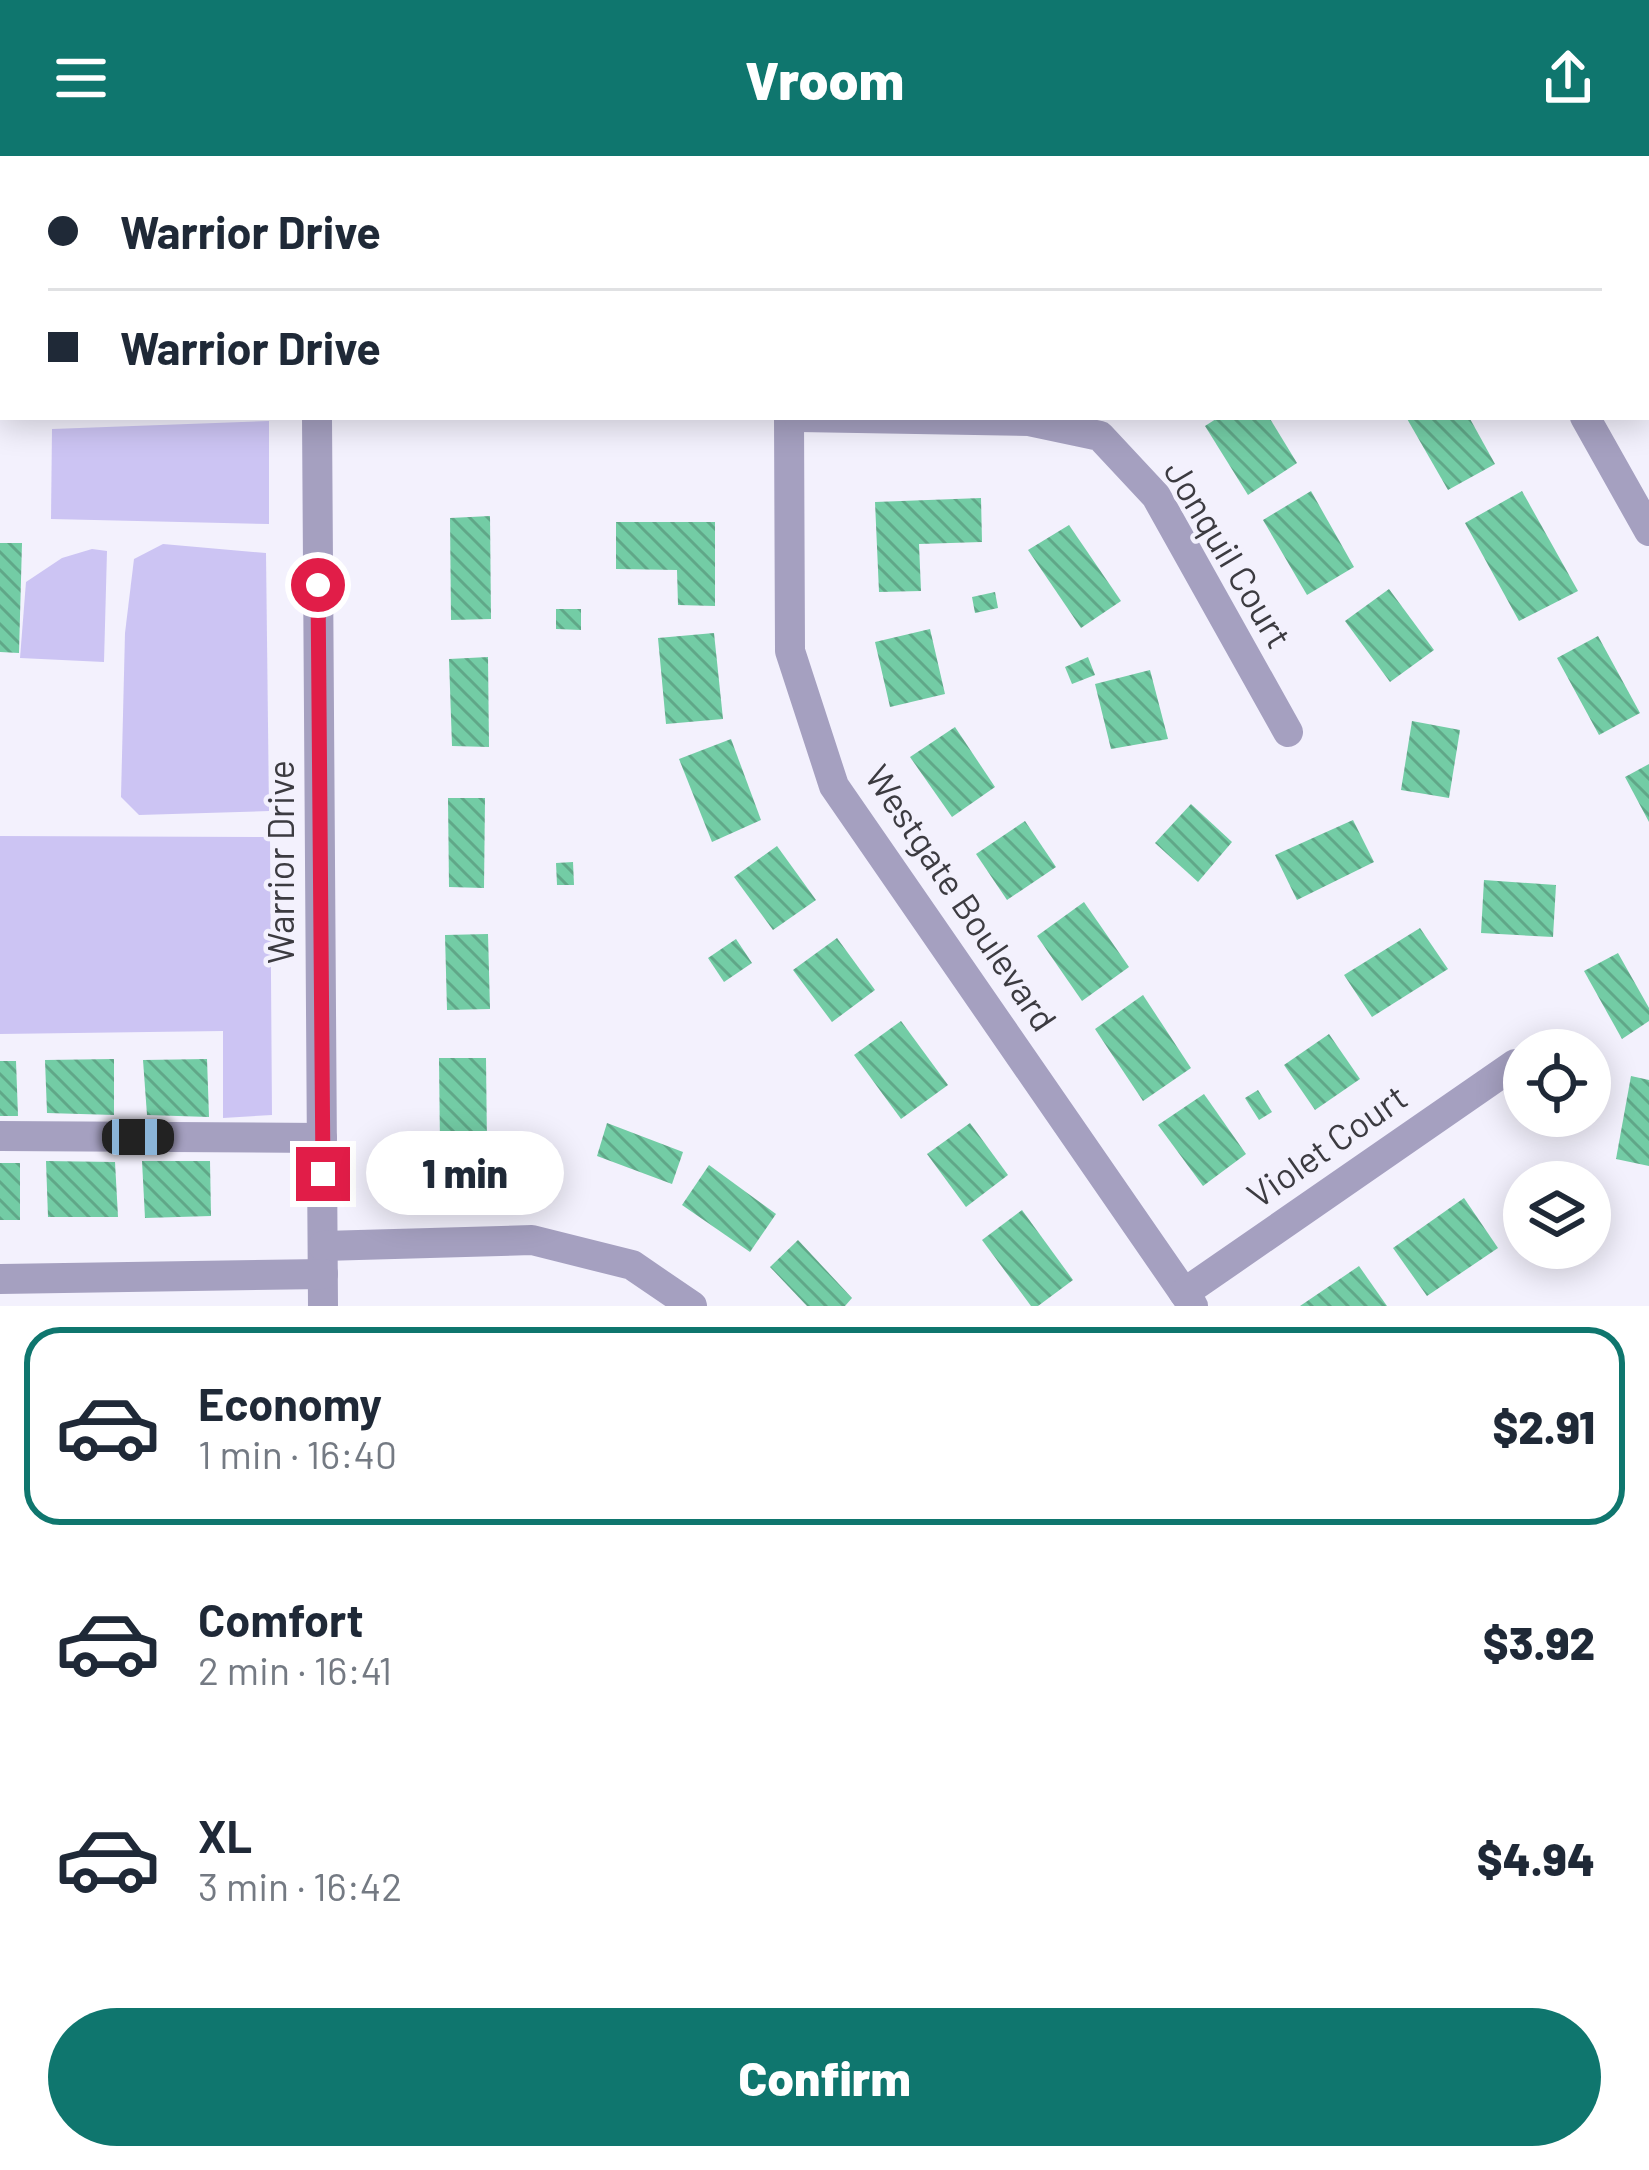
<!DOCTYPE html>
<html lang="en">
<head>
<meta charset="utf-8">
<style>
	body { margin:0; font-family:Barlow,sans-serif; background:#f2f2f3; color:#1f2937; height:100vh; display:flex; flex-direction:column; font-size:45px; white-space:nowrap }
	* { box-sizing:border-box; margin:0 }
	p { font-size:39px; color:#747a83 }
	.icon { flex:none; width:66px; height:66px; fill:none; stroke:currentColor; stroke-width:2; stroke-linecap:round; stroke-linejoin:round }
	.map { position:relative; height:1150px; overflow:hidden }
	.drawer { display:flex; flex-direction:column; background:#fff; flex:1 }
	.drawer>* { flex:none }
	.guide { position:absolute; left:0px; top:0px; width:1650px; height:264px; box-shadow:0 6px 30px #0003; display:grid; align-content:center; height:264px; padding:0 48px; background:#fff }
	.tools { position:absolute; left:1503px; top:873px; display:grid; gap:24px }
	.tools a { display:grid; place-items:center; width:108px; height:108px; border-radius:50%; background:#fff; box-shadow:0 6px 30px #0003; font-size:60px }
	.end { position:absolute; width:54px; height:54px; margin:-27px; border:15px solid #e11d48; background:#fff; box-shadow:0 0 0 6px #fff }
	.from { border-radius:50% }
	.bubble { position:absolute; height:84px; border-radius:42px; background:#fff; box-shadow:0 6px 30px #0003; font-size:39px; font-weight:800; line-height:84px; text-align:center }
	.car { position:absolute; width:36px; height:72px; margin:-36px -18px; border-radius:15px; box-shadow:0 0 9px 3px #0007; background:linear-gradient(#222 24%,#8ab4d8 0 40%,#222 0 76%,#8ab4d8 0 86%,#222 0) }
	.guide b { display:flex; align-items:center; gap:42px; height:114px; font-size:45px }
	.guide b+b { border-top:3px solid #e0e1e3 }
	.guide i { width:30px; height:30px; background:#1f2937 }
	ul { padding:21px 0 0; list-style:none }
	li { display:flex; align-items:center; gap:36px; height:198px; margin:0 24px 18px; padding:0 24px; border:6px solid transparent; border-radius:36px }
	li div { flex:1 }
	li b { display:block; font-size:45px }
	li em { font-style:normal; font-weight:800 }
	li.selected { border-color:#0f766e }
	li>.icon { width:108px; height:108px; stroke-width:1.5 }
	.cta { display:flex; gap:24px; margin-top:auto; padding:24px 48px }
	.cta a { flex:1; height:138px; border-radius:72px; background:#0f766e; color:#fff; font-size:48px; font-weight:800; line-height:138px; text-align:center }
	header { display:flex; justify-content:space-between; align-items:center; height:156px; padding:0 48px; background:#0f766e; color:#fff; font-size:54px; font-weight:800 }
	.map>svg:first-child { display:block }
</style>
</head>
<body>
<header><svg class="icon" aria-label="menu" viewBox="0 0 24 24"><path d="M4 6h16M4 12h16M4 18h16"/></svg>Vroom<svg class="icon" aria-label="share" viewBox="0 0 24 24"><path d="M12 15V3M7 8l5-5 5 5M5 13v7h14v-7"/></svg></header>
<div class="map">
<svg width="1649" height="1150" viewBox="0 0 1649 1150">
	<defs>
		<pattern id="building-back-hatch" width="6" height="6" patternUnits="userSpaceOnUse" patternTransform="scale(3)"><rect width="6" height="6" fill="#73cca5"/><path d="M-1 5l2 2M0 0l6 6M5-1l2 2" fill="none" stroke="#60a788"/></pattern>
	</defs>
	<rect width="100%" height="100%" fill="#f3f1fd"/>
	<g fill="#ccc4f3">
		<polygon points="269,265 269,368 51,363 52,273"/>
		<polygon points="163,388 266,397 269,655 139,659 121,641 125,477 134,403"/>
		<polygon points="92,393 107,395 104,506 20,502 26,426 62,402"/>
		<polygon points="0,680 270,681 272,959 223,962 223,875 0,878"/>
	</g>
	<g fill="url(#building-back-hatch)">
		<polygon points="1219,261 1269,261 1297,307 1248,339 1205,270"/>
		<polygon points="1406,261 1469,261 1495,308 1448,334"/>
		<polygon points="1311,335 1354,411 1307,439 1263,364"/>
		<polygon points="1522,335 1578,435 1519,465 1465,367"/>
		<polygon points="981,342 982,386 919,388 921,435 879,436 875,346"/>
		<polygon points="490,360 491,463 451,464 450,362"/>
		<polygon points="616,366 715,366 715,450 678,449 677,414 616,413"/>
		<polygon points="1069,369 1121,445 1081,472 1028,394"/>
		<polygon points="0,387 22,387 19,497 0,496"/>
		<polygon points="1389,433 1434,494 1390,526 1345,465"/>
		<polygon points="995,436 998,452 975,457 972,441"/>
		<polygon points="556,453 581,453 581,474 556,473"/>
		<polygon points="930,473 945,538 890,551 875,486"/>
		<polygon points="714,477 723,563 666,568 658,482"/>
		<polygon points="1598,480 1640,557 1599,579 1557,502"/>
		<polygon points="488,501 489,591 452,590 449,503"/>
		<polygon points="1088,501 1095,519 1072,528 1065,511"/>
		<polygon points="1150,514 1168,583 1111,593 1095,528"/>
		<polygon points="1412,565 1460,574 1449,642 1401,634"/>
		<polygon points="955,571 995,631 952,661 910,601"/>
		<polygon points="731,583 761,664 712,686 679,603"/>
		<polygon points="1649,608 1649,666 1625,621"/>
		<polygon points="448,642 485,642 484,732 449,731"/>
		<polygon points="1191,648 1232,686 1198,726 1155,687"/>
		<polygon points="1353,664 1374,706 1297,744 1275,699"/>
		<polygon points="1025,665 1056,711 1007,744 976,698"/>
		<polygon points="777,690 816,744 773,774 734,721"/>
		<polygon points="573,706 574,729 557,729 556,707"/>
		<polygon points="1484,724 1556,729 1553,781 1481,777"/>
		<polygon points="1084,746 1129,811 1082,845 1037,780"/>
		<polygon points="1420,772 1448,813 1372,861 1344,819"/>
		<polygon points="488,778 490,853 447,854 445,779"/>
		<polygon points="837,782 875,834 832,866 793,814"/>
		<polygon points="736,783 752,807 724,826 708,802"/>
		<polygon points="1618,797 1649,852 1649,865 1622,883 1584,815"/>
		<polygon points="1143,839 1191,912 1143,945 1095,873"/>
		<polygon points="901,865 948,929 901,963 854,899"/>
		<polygon points="1329,878 1360,923 1315,954 1284,909"/>
		<polygon points="439,902 486,902 487,991 440,991"/>
		<polygon points="114,903 114,959 47,957 45,904"/>
		<polygon points="207,903 209,961 147,959 143,904"/>
		<polygon points="0,905 16,905 18,960 0,960"/>
		<polygon points="1631,920 1649,924 1649,1010 1616,1003"/>
		<polygon points="1258,934 1272,956 1259,964 1245,942"/>
		<polygon points="1204,938 1246,998 1203,1030 1158,969"/>
		<polygon points="607,967 683,996 672,1028 597,1000"/>
		<polygon points="970,967 1008,1019 966,1051 927,998"/>
		<polygon points="46,1005 115,1006 118,1061 48,1061"/>
		<polygon points="142,1005 210,1005 211,1060 145,1062"/>
		<rect x="0" y="1007" width="20" height="57"/>
		<polygon points="709,1009 776,1058 750,1096 682,1049"/>
		<polygon points="1590,1030 1610,1051 1590,1070"/>
		<polygon points="1464,1042 1498,1092 1427,1140 1393,1092"/>
		<polygon points="1022,1054 1073,1124 1038,1150 1031,1150 982,1084"/>
		<polygon points="798,1084 852,1142 845,1150 807,1150 770,1111"/>
		<polygon points="1359,1110 1387,1150 1300,1150"/>
	</g>
	<g fill="none" stroke-linecap="round" stroke-linejoin="round">
		<g stroke="#a5a0c0" stroke-width="30">
			<polyline points="314,0 314,3"/>
			<polyline points="1439,0 1440,3"/>
			<polyline points="799,3 799,0"/>
			<polyline points="1554,3 1560,0"/>
			<polyline points="317,261 323,1150"/>
			<polyline points="789,261 790,495 834,630 1193,1150"/>
			<polyline points="799,261 1029,265 1100,280 1156,340 1288,576"/>
			<polyline points="1585,261 1649,375"/>
			<polyline points="0,980 322,982"/>
			<polyline points="323,1090 532,1084 632,1109 692,1150"/>
			<polyline points="0,1123 323,1118"/>
			<polyline points="1184,1137 1515,908"/>
		</g>
	</g>
	<g fill="none" stroke-linecap="round" stroke-linejoin="round">
		<polyline stroke="#e11d48" stroke-width="15" points="318,429 323,1018"/>
	</g>
	<g text-anchor="middle" stroke-width="9" stroke-linejoin="round" paint-order="stroke">
		<g font-size="36" fill="#3c3b41" stroke="#f3f1fd">
			<text transform="translate(1228 398) rotate(59)" y="13">Jonquil Court</text>
			<text transform="translate(281 706) rotate(-90)" y="13">Warrior Drive</text>
			<text transform="translate(961 742) rotate(56)" y="13">Westgate Boulevard</text>
			<text transform="translate(1327 990) rotate(-35)" y="13">Violet Court</text>
		</g>
	</g>
</svg>
<div class="tools">
<a><svg class="icon" aria-label="locate" viewBox="0 0 24 24"><circle cx="12" cy="12" r="6"/><path d="M12 2v4M12 18v4M2 12h4M18 12h4"/></svg></a>
<a><svg class="icon" aria-label="layers" viewBox="0 0 24 24"><path d="M12 4l9 5-9 5-9-5zM3 14l9 5 9-5"/></svg></a>
</div>
<i class="end from" style="left:318px;top:429px"></i>
<i class="end" style="left:323px;top:1018px"></i>
<div class="bubble" style="left:366px;top:975px;width:198px">1 min</div>
<i class="car" style="left:138px;top:981px;rotate:90deg"></i>
<div class="guide">
<b><i class="from"></i>Warrior Drive</b>
<b><i></i>Warrior Drive</b>
</div>
</div>
<section class="drawer">
<ul>
<li class="selected"><svg class="icon" aria-label="car" viewBox="0 0 24 24"><path d="M5 17H2v-5l4-1 3-4h7l3 4 3 1v5h-3M9 17h6M6 11h13"/><circle cx="7" cy="17" r="2"/><circle cx="17" cy="17" r="2"/></svg><div><b>Economy</b><p>1 min · 16:40</p></div><em>$2.91</em></li>
<li><svg class="icon" aria-label="car" viewBox="0 0 24 24"><path d="M5 17H2v-5l4-1 3-4h7l3 4 3 1v5h-3M9 17h6M6 11h13"/><circle cx="7" cy="17" r="2"/><circle cx="17" cy="17" r="2"/></svg><div><b>Comfort</b><p>2 min · 16:41</p></div><em>$3.92</em></li>
<li><svg class="icon" aria-label="car" viewBox="0 0 24 24"><path d="M5 17H2v-5l4-1 3-4h7l3 4 3 1v5h-3M9 17h6M6 11h13"/><circle cx="7" cy="17" r="2"/><circle cx="17" cy="17" r="2"/></svg><div><b>XL</b><p>3 min · 16:42</p></div><em>$4.94</em></li>
</ul>
<div class="cta"><a>Confirm</a></div>
</section>
</body>
</html>
